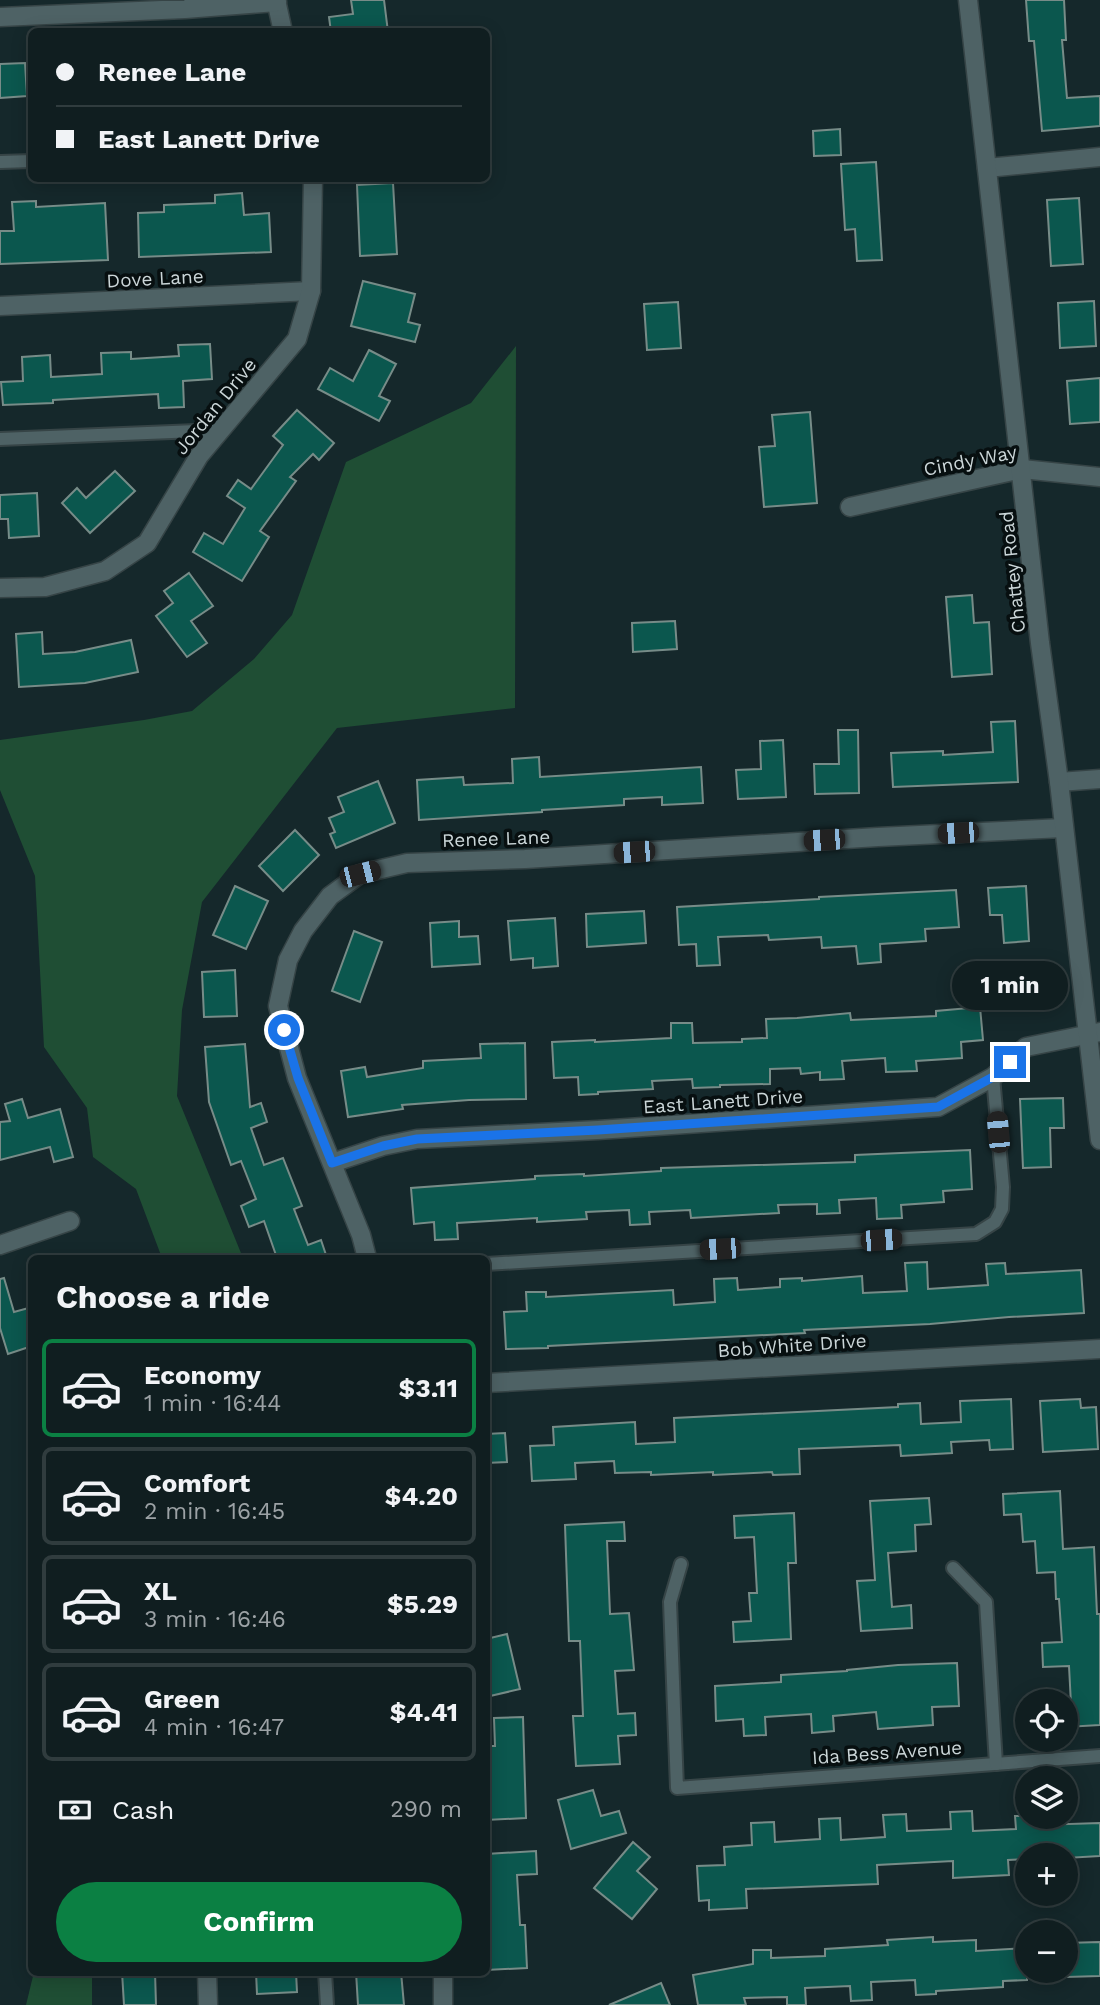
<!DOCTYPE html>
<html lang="en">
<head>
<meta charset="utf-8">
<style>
	body { margin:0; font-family:"Work Sans",sans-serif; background:#192729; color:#f1f3f6; height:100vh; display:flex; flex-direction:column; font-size:26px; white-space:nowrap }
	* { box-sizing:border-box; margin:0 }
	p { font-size:23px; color:#9ca2a5 }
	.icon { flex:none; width:38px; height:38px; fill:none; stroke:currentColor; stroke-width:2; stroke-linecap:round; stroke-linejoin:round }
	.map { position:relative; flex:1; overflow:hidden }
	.details { position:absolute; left:28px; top:1255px; width:462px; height:721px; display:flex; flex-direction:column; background:#101e20; border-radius:10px; box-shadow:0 4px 18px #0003,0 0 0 2px #303c3e }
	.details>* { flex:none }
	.guide { position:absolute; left:28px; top:28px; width:462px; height:154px; border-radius:10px; box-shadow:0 4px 18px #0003,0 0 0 2px #303c3e; display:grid; align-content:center; height:154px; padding:0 28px; background:#101e20 }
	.buttons { position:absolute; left:1015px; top:1689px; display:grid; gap:14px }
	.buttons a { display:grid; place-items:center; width:63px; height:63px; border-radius:50%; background:#101e20; box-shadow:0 4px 18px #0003,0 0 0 2px #303c3e; font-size:35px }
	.end { position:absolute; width:32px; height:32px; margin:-16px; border:9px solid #1a73e8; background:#fff; box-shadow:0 0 0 4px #fff }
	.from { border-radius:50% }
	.bubble { position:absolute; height:49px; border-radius:24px; background:#101e20; box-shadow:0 4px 18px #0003,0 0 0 2px #303c3e; font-size:23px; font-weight:700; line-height:49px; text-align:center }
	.car { position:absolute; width:21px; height:42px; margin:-21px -10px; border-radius:9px; box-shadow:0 0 5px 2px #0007; background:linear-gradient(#222 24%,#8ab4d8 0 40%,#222 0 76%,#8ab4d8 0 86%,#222 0) }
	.guide b { display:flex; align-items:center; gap:24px; height:66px; font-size:26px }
	.guide b+b { border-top:2px solid #303c3e }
	.guide i { width:18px; height:18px; background:#f1f3f6 }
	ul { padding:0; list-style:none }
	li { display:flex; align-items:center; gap:21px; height:98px; margin:0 14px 10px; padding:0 14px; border:4px solid #303c3e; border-radius:10px }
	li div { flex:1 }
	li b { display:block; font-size:26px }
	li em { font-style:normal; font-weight:700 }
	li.on { border-color:#0b8043 }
	li>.icon { width:63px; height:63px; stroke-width:1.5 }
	h2 { padding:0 28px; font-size:32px; line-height:84px }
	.pay { display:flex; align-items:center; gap:18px; height:77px; padding:0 28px; font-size:26px }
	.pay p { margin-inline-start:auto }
	.primary-button { display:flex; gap:14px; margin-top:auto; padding:14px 28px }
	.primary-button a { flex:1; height:80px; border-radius:42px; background:#0b8043; color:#fff; font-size:28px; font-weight:700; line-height:80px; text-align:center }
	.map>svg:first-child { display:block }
</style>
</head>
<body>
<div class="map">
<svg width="1100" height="2005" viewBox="0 0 1100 2005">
	<rect width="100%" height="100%" fill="#15282b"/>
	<g fill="#1f4e34">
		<polygon points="516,346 515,708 337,728 202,902 182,1010 177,1096 243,1258 162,1258 136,1189 93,1157 87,1108 44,1047 35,876 0,790 0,740 144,720 192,711 254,659 292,615 346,462 471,403"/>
		<polygon points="34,1972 92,1972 92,2005 26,2005"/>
	</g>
	<g fill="#0b574e" stroke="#778c88" stroke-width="2">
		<polygon points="351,0 384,0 388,32 331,32 329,17 353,14"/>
		<polygon points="1026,0 1064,0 1066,40 1062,40 1067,98 1100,96 1100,126 1042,131 1034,41 1029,41"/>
		<polygon points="25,63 27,96 0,98 0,64"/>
		<polygon points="840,129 841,155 814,156 813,131"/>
		<polygon points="876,162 882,260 857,261 855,229 845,230 841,164"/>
		<polygon points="393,183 397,254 360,256 357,185"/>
		<polygon points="242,193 244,215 269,213 271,252 139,257 138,213 164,212 164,205 215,203 215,195"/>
		<polygon points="1079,198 1083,264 1051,266 1047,200"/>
		<polygon points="36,201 36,207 105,203 108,260 0,264 0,231 14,231 12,202"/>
		<polygon points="363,281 415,294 408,322 420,325 415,342 351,326"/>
		<polygon points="1094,301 1096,346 1060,348 1058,303"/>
		<polygon points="678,302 681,348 647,350 644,304"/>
		<polygon points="210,344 212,379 183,381 184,407 159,408 158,394 53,400 53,403 3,405 1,382 23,381 22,357 50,355 51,377 102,374 101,353 131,352 131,359 179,356 178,345"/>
		<polygon points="369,350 396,364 379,396 390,401 379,421 318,389 330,368 353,381"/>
		<polygon points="1100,378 1100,422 1070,424 1067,381"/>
		<polygon points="297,410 334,443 319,460 313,454 290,477 296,481 260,531 269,537 242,581 193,552 204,533 223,544 245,508 227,496 238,480 251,489 283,445 273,436"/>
		<polygon points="810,412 817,503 764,507 759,447 775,446 772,415"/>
		<polygon points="115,471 135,491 90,533 62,503 77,488 86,498"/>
		<polygon points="37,493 39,536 9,538 8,519 0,519 0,495"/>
		<polygon points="189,573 213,606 191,621 207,643 187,657 156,616 173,603 164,591"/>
		<polygon points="972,595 974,623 989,622 992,674 952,677 946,597"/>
		<polygon points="675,621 677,649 633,652 632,623"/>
		<polygon points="42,632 43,654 75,652 131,640 138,672 85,683 19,687 16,634"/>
		<polygon points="1015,721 1018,782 893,787 891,753 943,751 943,755 993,752 991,722"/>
		<polygon points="838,730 858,730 859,793 815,794 814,764 839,764"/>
		<polygon points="783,740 786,797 738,799 736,770 761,769 760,741"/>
		<polygon points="539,757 540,777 701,767 703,803 662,805 662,797 624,799 624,805 542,810 542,812 419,820 417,780 463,777 464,785 513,783 512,759"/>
		<polygon points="378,781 395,823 336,848 330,834 335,832 329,818 344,812 338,797"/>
		<polygon points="295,830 319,855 283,891 259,866"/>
		<polygon points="235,886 268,901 246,949 213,935"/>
		<polygon points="1026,886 1029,941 1004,943 1002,915 990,915 988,888"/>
		<polygon points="956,890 959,927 925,929 926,941 880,944 881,962 858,964 856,946 822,948 821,937 769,940 768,935 718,937 720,965 697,966 696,944 679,945 677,907 819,899 819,897"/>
		<polygon points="644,911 646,943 587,947 586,914"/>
		<polygon points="555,918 558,966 533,968 533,958 511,960 508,921"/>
		<polygon points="459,921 459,937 478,936 480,964 432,967 430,923"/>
		<polygon points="354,931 382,942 360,1002 332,991"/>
		<polygon points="235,970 237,1016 204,1017 202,972"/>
		<polygon points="980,1007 983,1040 961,1042 962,1058 916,1061 917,1071 886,1072 885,1058 842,1061 844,1079 820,1080 820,1072 801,1074 800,1068 770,1069 770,1084 720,1085 720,1087 693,1088 692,1079 652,1081 653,1089 598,1092 598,1094 579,1095 578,1077 554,1078 552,1042 595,1040 595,1042 671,1038 671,1023 692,1023 693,1043 742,1042 742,1039 767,1038 766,1019 797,1018 850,1013 851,1020 936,1016 936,1011"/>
		<polygon points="525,1043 526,1099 469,1100 402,1105 403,1109 348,1117 341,1071 365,1067 367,1077 423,1068 423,1061 481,1058 480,1044"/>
		<polygon points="245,1044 250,1107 261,1103 267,1122 251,1128 264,1165 283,1158 302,1206 294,1209 308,1245 321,1240 327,1258 277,1258 264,1221 249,1227 241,1206 256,1199 241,1161 231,1165 209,1102 205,1047"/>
		<polygon points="1063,1098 1064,1128 1050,1128 1051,1167 1023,1168 1020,1099"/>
		<polygon points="22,1099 28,1118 60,1109 73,1157 54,1162 50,1147 0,1160 0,1122 10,1121 5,1104"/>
		<polygon points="970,1150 972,1189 943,1191 944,1202 901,1205 902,1218 877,1219 876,1198 839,1200 840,1213 817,1214 817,1204 778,1205 779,1213 691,1218 690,1210 649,1212 650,1224 630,1225 629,1210 586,1212 587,1219 537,1222 537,1218 457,1223 458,1239 435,1240 434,1222 414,1224 411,1188 535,1179 535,1176 584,1174 584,1176 661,1171 661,1168 855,1162 855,1155"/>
		<polygon points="927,1262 928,1289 988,1285 986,1264 1005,1263 1006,1274 1081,1270 1084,1313 1009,1317 930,1324 804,1330 805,1333 548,1346 548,1348 506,1349 504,1312 527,1311 526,1292 546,1292 546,1297 673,1290 674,1305 715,1302 714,1279 737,1278 738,1290 780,1287 780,1279 802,1278 802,1281 862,1276 863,1293 907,1291 905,1263"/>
		<polygon points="4,1278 14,1312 32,1307 32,1346 8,1354 0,1328 0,1279"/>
		<polygon points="1011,1399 1013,1449 990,1450 989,1440 951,1442 952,1453 901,1456 900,1445 799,1449 800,1474 773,1475 772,1472 713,1475 713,1472 651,1475 651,1472 615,1473 614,1461 575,1463 576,1479 532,1481 530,1446 554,1445 553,1427 635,1422 636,1444 675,1442 674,1418 898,1407 898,1404 920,1403 921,1424 961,1422 960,1401"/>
		<polygon points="1080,1399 1081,1408 1096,1407 1098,1449 1043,1452 1040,1401"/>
		<polygon points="505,1433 507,1462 486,1463 486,1434"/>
		<polygon points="1060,1491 1063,1549 1094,1547 1097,1614 1100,1614 1100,1725 1066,1727 1066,1704 1071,1704 1069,1666 1043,1667 1042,1643 1062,1642 1059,1599 1056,1599 1055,1572 1037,1573 1035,1541 1023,1542 1021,1514 1004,1515 1003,1494"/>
		<polygon points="929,1498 931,1524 915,1525 916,1551 888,1553 892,1607 911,1605 912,1628 861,1631 857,1581 875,1580 870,1501"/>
		<polygon points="794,1513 796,1563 788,1563 791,1639 734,1642 733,1622 751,1621 749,1593 757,1593 754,1537 735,1538 734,1516"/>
		<polygon points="624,1522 625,1541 607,1541 610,1614 629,1613 634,1670 615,1671 618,1714 635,1713 636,1735 618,1736 620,1764 576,1766 573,1716 583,1716 580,1641 569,1641 565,1525"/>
		<polygon points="507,1634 520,1689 486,1697 486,1639"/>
		<polygon points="957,1663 959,1706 932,1707 933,1725 878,1729 876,1712 833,1716 834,1731 812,1733 811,1714 765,1717 766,1735 744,1736 743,1719 716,1721 715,1686 781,1682 781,1675 847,1671 847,1670 898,1665"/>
		<polygon points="523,1717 526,1818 486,1820 486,1746 495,1746 494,1718"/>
		<polygon points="593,1790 601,1816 619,1811 626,1833 571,1849 558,1800"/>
		<polygon points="972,1811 973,1831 1016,1829 1015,1816 1039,1816 1039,1825 1100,1823 1100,1856 1066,1858 1066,1855 1027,1855 1027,1859 1008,1860 1009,1875 953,1878 953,1861 877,1865 878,1884 746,1889 747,1908 709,1910 709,1900 699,1901 697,1866 725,1865 724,1847 752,1845 751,1823 774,1822 775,1842 820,1839 819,1819 840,1818 841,1840 885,1837 883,1815 906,1814 907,1831 951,1829 950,1812"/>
		<polygon points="633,1842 650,1857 637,1871 657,1889 632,1919 594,1888"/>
		<polygon points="536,1851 537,1874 517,1875 520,1925 525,1925 527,1968 486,1970 486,1854"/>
		<polygon points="933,1937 933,1942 976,1940 976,1951 1027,1948 1027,1980 1003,1981 1003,1987 936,1991 936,1994 916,1995 915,1980 871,1982 872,2000 851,2001 850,1986 805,1988 806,2005 787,2005 787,1997 744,1998 746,2005 698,2005 693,1975 753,1964 753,1950 771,1950 771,1958 825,1956 825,1949 888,1945 887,1940"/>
		<polygon points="1100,1942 1100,1976 1066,1977 1066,1943"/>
		<polygon points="122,1972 155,1972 156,2005 124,2005"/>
		<polygon points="256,1972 296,1972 297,1992 257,1994"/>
		<polygon points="356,1972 401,1972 404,2005 358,2005"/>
		<polygon points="661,1983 670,2005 609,2005"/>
	</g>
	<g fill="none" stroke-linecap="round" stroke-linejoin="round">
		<defs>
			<g id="lane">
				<polyline points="0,162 32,161"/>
				<polyline points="0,439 221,430"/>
				<polyline points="486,1264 976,1234 995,1222 1002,1209 1003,1187 993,1077"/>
				<polyline points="681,1564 670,1602 677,1788 1100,1756"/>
				<polyline points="953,1568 986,1602 996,1764"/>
				<polyline points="325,1972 327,2005"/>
			</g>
			<g id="street">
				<polyline points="276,0 283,32"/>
				<polyline points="0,17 185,9 277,2"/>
				<polyline points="987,168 1100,157"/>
				<polyline points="0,306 311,291"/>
				<polyline points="850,507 1022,469 1100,477"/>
				<polyline points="0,588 45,587 105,571 147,543 199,456 297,339 311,291 313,178"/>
				<polyline points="1059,782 1100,779"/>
				<polyline points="332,1163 383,1146 417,1139 598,1130 938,1107 993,1077 1026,1047 1100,1032"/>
				<polyline points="0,1245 70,1221"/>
				<polyline points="367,1258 361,1235 297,1078 278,1006 288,960 303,931 330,896 360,874 407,863 525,859 878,837 1063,828"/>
				<polyline points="486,1383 1100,1349"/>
				<polyline points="207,1972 208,2005"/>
				<polyline points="443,1972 443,2005"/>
			</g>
			<polyline id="secondary" points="968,0 1040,643 1059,782 1100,1140"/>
		</defs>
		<use href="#lane" stroke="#364446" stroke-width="16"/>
		<use href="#street" stroke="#364446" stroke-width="21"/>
		<use href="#secondary" stroke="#364446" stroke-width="21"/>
		<use href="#lane" stroke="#4e6265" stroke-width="12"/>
		<use href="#street" stroke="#4e6265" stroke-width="18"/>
		<use href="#secondary" stroke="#4e6265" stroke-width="18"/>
	</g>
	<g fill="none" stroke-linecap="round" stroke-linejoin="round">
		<polyline stroke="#1a73e8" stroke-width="9" points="284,1030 298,1078 332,1163 383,1146 417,1139 598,1130 938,1107 993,1077 1010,1062"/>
	</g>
	<g text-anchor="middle" stroke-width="7" stroke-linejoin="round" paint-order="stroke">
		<g font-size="19" fill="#cbd6d8" stroke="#070f10">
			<text transform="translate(155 278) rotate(-3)" y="7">Dove Lane</text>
			<text transform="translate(215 406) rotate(-51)" y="7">Jordan Drive</text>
			<text transform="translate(970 460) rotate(-11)" y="7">Cindy Way</text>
			<text transform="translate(1012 572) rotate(-96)" y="7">Chattey Road</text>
			<text transform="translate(496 838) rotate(-2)" y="7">Renee Lane</text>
			<text transform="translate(723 1101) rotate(-4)" y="7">East Lanett Drive</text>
			<text transform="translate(792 1345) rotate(-4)" y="7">Bob White Drive</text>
			<text transform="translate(887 1752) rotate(-4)" y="7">Ida Bess Avenue</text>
		</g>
	</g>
</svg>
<div class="buttons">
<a><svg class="icon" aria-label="locate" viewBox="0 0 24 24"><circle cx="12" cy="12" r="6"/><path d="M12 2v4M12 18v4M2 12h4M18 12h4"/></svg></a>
<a><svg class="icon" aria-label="layers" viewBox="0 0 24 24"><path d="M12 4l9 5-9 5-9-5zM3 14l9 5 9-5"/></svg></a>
<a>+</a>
<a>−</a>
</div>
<i class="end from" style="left:284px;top:1030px"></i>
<i class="end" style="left:1010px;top:1062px"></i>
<div class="bubble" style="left:952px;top:961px;width:116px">1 min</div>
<i class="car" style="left:958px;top:833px;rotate:267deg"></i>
<i class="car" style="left:824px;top:840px;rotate:266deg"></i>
<i class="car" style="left:634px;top:852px;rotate:266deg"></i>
<i class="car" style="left:360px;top:874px;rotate:76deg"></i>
<i class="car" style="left:998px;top:1132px;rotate:355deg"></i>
<i class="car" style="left:881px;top:1240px;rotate:86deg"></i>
<i class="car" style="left:720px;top:1249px;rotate:267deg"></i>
<div class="guide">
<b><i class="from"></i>Renee Lane</b>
<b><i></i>East Lanett Drive</b>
</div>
<section class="details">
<h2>Choose a ride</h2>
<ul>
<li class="on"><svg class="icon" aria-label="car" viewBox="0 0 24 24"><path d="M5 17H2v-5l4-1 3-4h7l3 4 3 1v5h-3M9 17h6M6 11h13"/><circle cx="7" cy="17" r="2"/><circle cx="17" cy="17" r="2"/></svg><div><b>Economy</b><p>1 min · 16:44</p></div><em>$3.11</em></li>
<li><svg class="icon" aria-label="car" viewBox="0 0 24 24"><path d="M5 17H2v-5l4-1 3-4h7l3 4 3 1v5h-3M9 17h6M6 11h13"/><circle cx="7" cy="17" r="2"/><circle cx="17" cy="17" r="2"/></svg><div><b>Comfort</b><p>2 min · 16:45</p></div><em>$4.20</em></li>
<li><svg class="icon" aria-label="car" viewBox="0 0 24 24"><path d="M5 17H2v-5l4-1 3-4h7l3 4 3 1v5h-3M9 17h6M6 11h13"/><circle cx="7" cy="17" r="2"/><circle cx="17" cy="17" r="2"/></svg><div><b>XL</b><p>3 min · 16:46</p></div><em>$5.29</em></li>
<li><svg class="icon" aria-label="car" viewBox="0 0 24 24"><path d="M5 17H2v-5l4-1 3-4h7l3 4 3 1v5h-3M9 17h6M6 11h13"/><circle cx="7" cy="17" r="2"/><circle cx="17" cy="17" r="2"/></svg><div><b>Green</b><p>4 min · 16:47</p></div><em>$4.41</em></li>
</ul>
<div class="pay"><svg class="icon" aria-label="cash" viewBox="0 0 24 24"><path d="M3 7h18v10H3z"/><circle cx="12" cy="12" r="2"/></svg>Cash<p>290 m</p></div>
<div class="primary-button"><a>Confirm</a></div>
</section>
</div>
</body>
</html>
